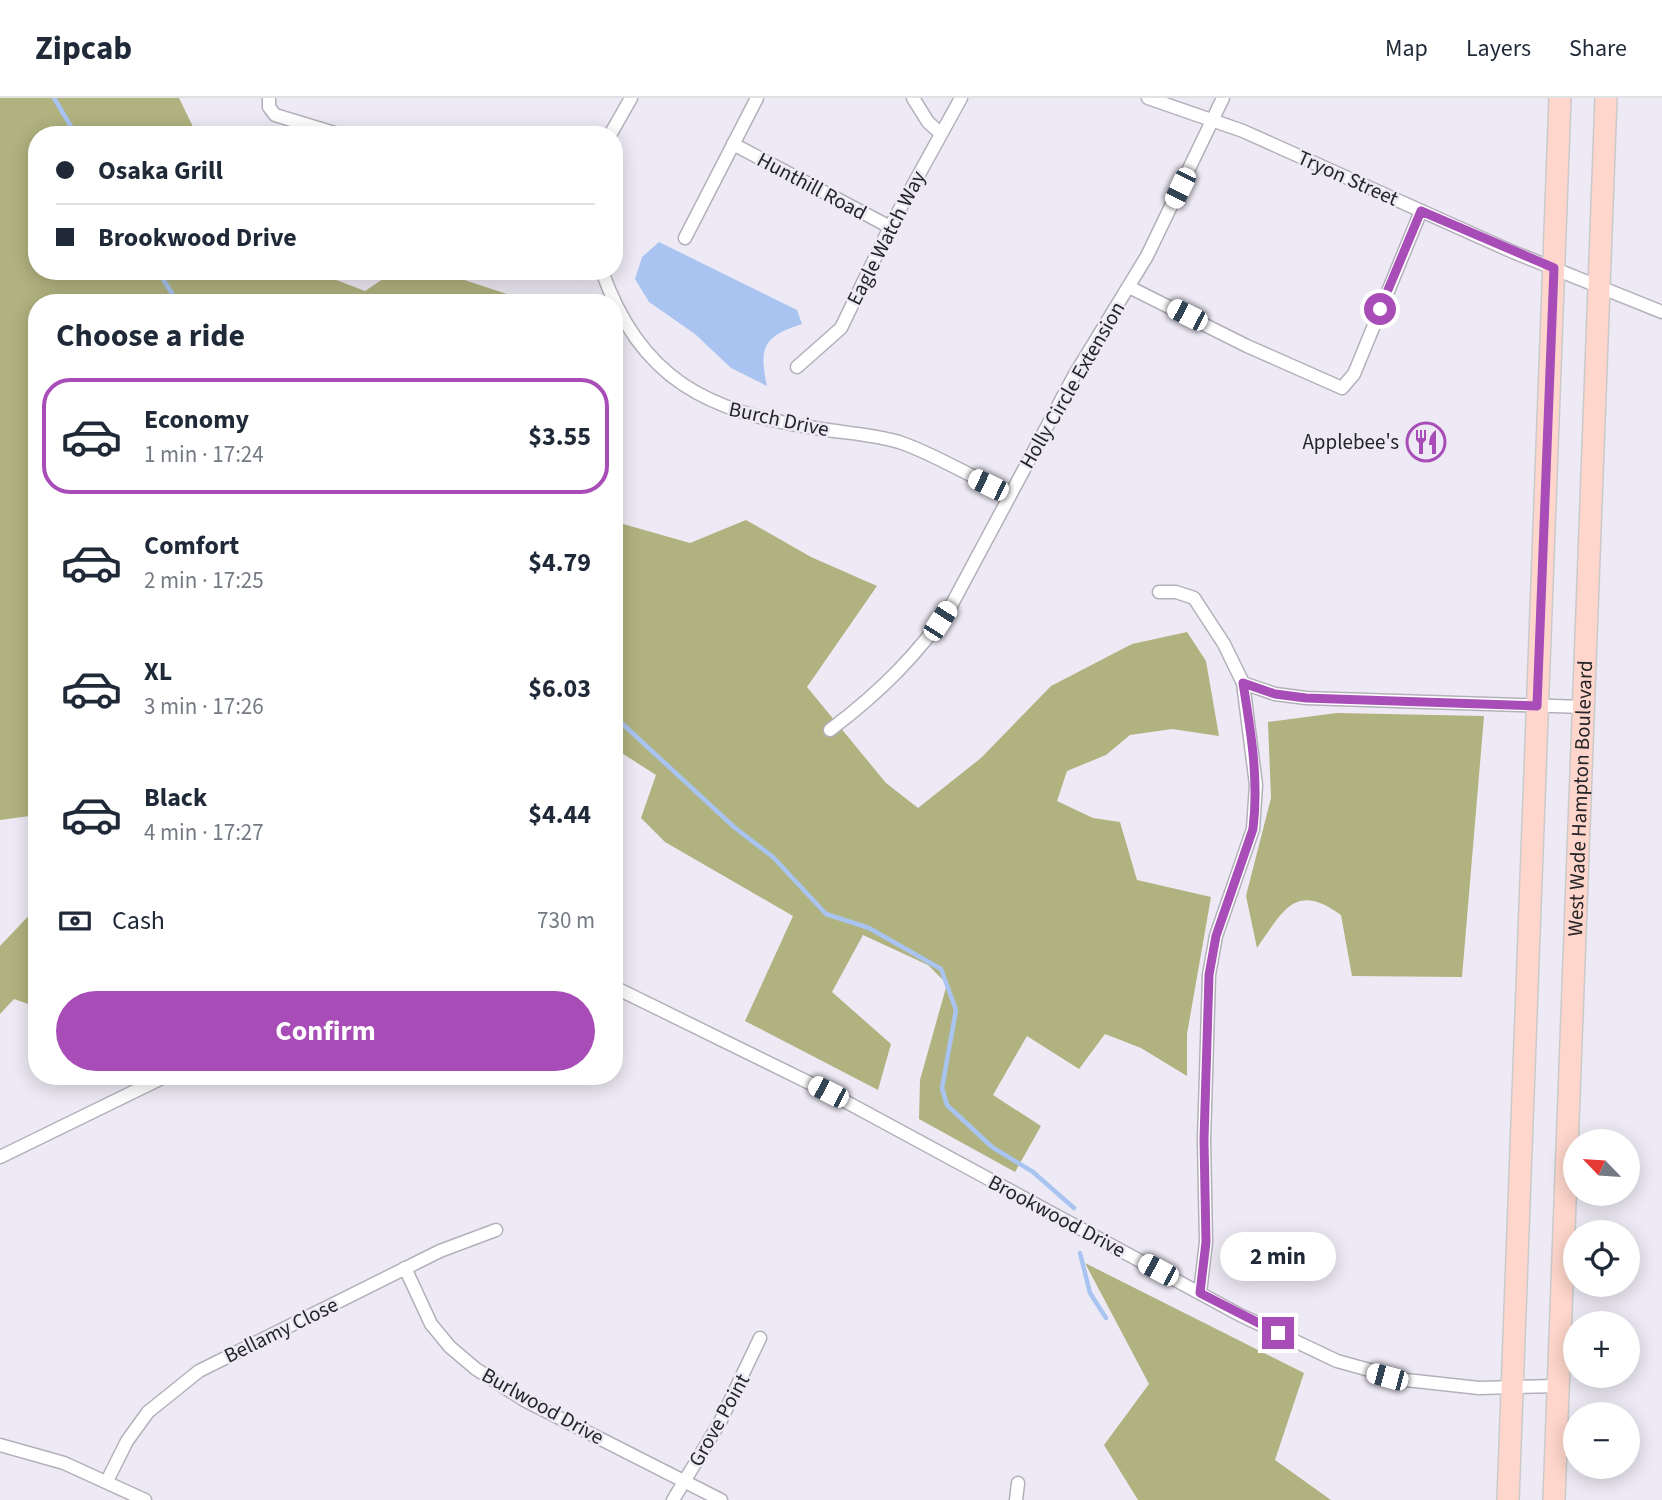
<!DOCTYPE html>
<html lang="en">
<head>
<meta charset="utf-8">
<style>
	body { margin:0; font-family:"Source Sans 3",sans-serif; background:#f6f6f7; color:#1f2937; height:100vh; display:flex; flex-direction:column; font-size:26px; white-space:nowrap }
	* { box-sizing:border-box; margin:0 }
	p { font-size:23px; color:#747a83 }
	.icon { flex:none; width:38px; height:38px; fill:none; stroke:currentColor; stroke-width:2; stroke-linecap:round; stroke-linejoin:round }
	.map { position:relative; flex:1; overflow:hidden }
	.drawer { position:absolute; left:28px; top:196px; width:595px; height:791px; display:flex; flex-direction:column; background:#fff; border-radius:28px; box-shadow:0 4px 18px #0003 }
	.drawer>* { flex:none }
	.hud { position:absolute; left:28px; top:28px; width:595px; height:154px; border-radius:28px; box-shadow:0 4px 18px #0003; display:grid; align-content:center; height:154px; padding:0 28px; background:#fff }
	.needle { width:46px; rotate:295deg }
	.controls { position:absolute; left:1563px; top:1031px; display:grid; gap:14px }
	.controls a { display:grid; place-items:center; width:77px; height:77px; border-radius:50%; background:#fff; box-shadow:0 4px 18px #0003; font-size:35px }
	.end { position:absolute; width:32px; height:32px; margin:-16px; border:9px solid #a84db8; background:#fff; box-shadow:0 0 0 4px #fff }
	.from { border-radius:50% }
	.bubble { position:absolute; height:49px; border-radius:24px; background:#fff; box-shadow:0 4px 18px #0003; font-size:23px; font-weight:700; line-height:49px; text-align:center }
	.car { position:absolute; width:21px; height:42px; margin:-21px -10px; border-radius:9px; box-shadow:0 0 5px 2px #0007; background:linear-gradient(#fff 24%,#345 0 40%,#fff 0 76%,#345 0 86%,#fff 0) }
	.hud b { display:flex; align-items:center; gap:24px; height:66px; font-size:26px }
	.hud b+b { border-top:2px solid #e0e1e3 }
	.hud i { width:18px; height:18px; background:#1f2937 }
	ul { padding:0; list-style:none }
	li { display:flex; align-items:center; gap:21px; height:116px; margin:0 14px 10px; padding:0 14px; border:4px solid transparent; border-radius:28px }
	li div { flex:1 }
	li b { display:block; font-size:26px }
	li em { font-style:normal; font-weight:700 }
	li.on { border-color:#a84db8 }
	li>.icon { width:63px; height:63px; stroke-width:1.5 }
	h2 { padding:0 28px; font-size:32px; line-height:84px }
	.pay { display:flex; align-items:center; gap:18px; height:77px; padding:0 28px; font-size:26px }
	.pay p { margin-inline-start:auto }
	.action { display:flex; gap:14px; margin-top:auto; padding:14px 28px }
	.action a { flex:1; height:80px; border-radius:42px; background:#a84db8; color:#fff; font-size:28px; font-weight:700; line-height:80px; text-align:center }
	header { display:flex; align-items:center; gap:42px; box-sizing:border-box; height:98px; padding:0 35px; background:#fff; border-bottom:2px solid #e0e1e3 }
	header strong { font-size:33px }
	nav { display:flex; gap:38px; margin-inline-start:auto; font-size:24px }
	.map>svg:first-child { display:block }
</style>
</head>
<body>
<header>
<strong>Zipcab</strong>
<nav><a>Map</a><a>Layers</a><a>Share</a></nav>
</header>
<div class="map">
<svg width="1662" height="1402" viewBox="0 0 1662 1402">
	<rect width="100%" height="100%" fill="#eeeaf5"/>
	<g fill="#b0b27f">
		<polygon points="0,0 179,0 197,37 37,37 37,173 326,173 326,178 365,193 395,173 437,173 534,205 37,205 37,717 0,722"/>
		<polygon points="746,422 811,459 877,488 807,589 886,685 918,710 981,660 1051,588 1132,546 1187,534 1206,563 1219,638 1172,631 1130,637 1106,657 1067,673 1057,703 1093,720 1120,724 1137,782 1211,799 1187,936 1187,978 1141,950 1105,936 1079,971 1027,938 993,997 1041,1028 1015,1074 919,1021 920,982 947,886 928,867 863,837 832,894 891,946 878,992 745,923 793,818 665,744 641,720 656,677 614,650 614,429 623,426 690,445"/>
		<path d="M 1337,615 L 1484,618 L 1462,879 L 1352,878 L 1341,817 C 1295,783 1283,813 1257,850 L 1246,798 L 1271,700 L 1268,624 Z"/>
		<polygon points="37,809 37,909 14,901 0,916 0,848"/>
		<polygon points="1085,1165 1304,1275 1275,1362 1331,1402 1138,1402 1104,1347 1149,1286"/>
	</g>
	<path fill="#a9c4f0" d="M 659,144 L 797,212 L 802,226 C 765,238 758,248 767,288 L 731,270 L 695,236 L 649,204 L 635,181 L 642,159 Z"/>
	<g fill="none" stroke-linecap="round" stroke-linejoin="round">
		<g stroke="#a9c4f0" stroke-width="4.5">
			<polyline points="54,0 76,37"/>
			<polyline points="158,173 178,205"/>
			<polyline points="614,618 734,729 773,759 826,816 869,830 941,871 956,912 942,990 947,1007 992,1049 1033,1074 1074,1110"/>
			<polyline points="1080,1155 1090,1195 1106,1220"/>
		</g>
		<defs>
			<g id="street">
				<polyline points="269,0 269,9 275,17 341,37"/>
				<polyline points="913,0 928,24 940,35"/>
				<polyline points="1148,0 1243,33 1513,154 1662,214"/>
				<polyline points="610,37 631,0"/>
				<polyline points="733,46 890,129"/>
				<polyline points="685,140 757,0"/>
				<path d="M 602,173 C 640,282 709,314 815,330 C 843,335 872,336 899,344 C 938,357 972,381 1011,395"/>
				<polyline points="1129,189 1247,248 1342,290 1354,276 1421,113"/>
				<polyline points="797,269 841,230 890,129 961,0"/>
				<polyline points="1159,494 1176,494 1194,500 1224,546 1243,585 1256,687 1253,731 1216,838 1209,877 1204,1042 1206,1144 1200,1195"/>
				<polyline points="1243,585 1275,596 1306,600 1583,609"/>
				<path d="M 830,632 C 879,595 918,557 952,506 L 1074,278 L 1147,158 L 1223,0"/>
				<polyline points="614,889 828,994 1240,1217 1337,1263 1406,1282 1479,1290 1558,1288"/>
				<polyline points="0,1059 166,978"/>
				<polyline points="405,1170 431,1226 450,1249 476,1271 524,1302 721,1402"/>
				<polyline points="0,1347 64,1365 145,1402"/>
				<polyline points="107,1383 127,1343 148,1314 199,1273 440,1153 496,1132"/>
				<polyline points="673,1402 720,1324 760,1240"/>
				<polyline points="1016,1402 1018,1385"/>
			</g>
			<g id="primary">
				<polyline points="1508,1402 1560,0"/>
				<path id="s1" d="M 1554,1402 L 1606,0"/>
			</g>
		</defs>
		<use href="#street" stroke="#b4b0bb" stroke-width="15"/>
		<use href="#primary" stroke="#cbcacb" stroke-width="24"/>
		<use href="#street" stroke="#fff" stroke-width="12"/>
		<use href="#primary" stroke="#fed6cb" stroke-width="21"/>
	</g>
	<g fill="none" stroke-linecap="round" stroke-linejoin="round">
		<path stroke="#a84db8" stroke-width="9" d="M 1278,1235 L 1200,1195 L 1206,1144 L 1204,1042 L 1209,877 L 1216,838 L 1253,731 C 1259,682 1251,634 1243,585 L 1275,596 L 1306,600 L 1537,608 L 1554,170 L 1421,113 L 1380,211"/>
	</g>
	<defs>
		<symbol id="restaurant-ring" viewBox="-11 -11 22 22"><circle r="9.5" fill="#eeeaf5" stroke="#a84db8" stroke-width="1.5"/><path d="M-5-6h1v4h1v-4h1v4h1v-4h1v5L-1.5 .5V6h-2V.5L-5-1ZM5-6V6H3V1.5H1.5Q1.5-4 5-6Z" fill="#a84db8"/></symbol>
	</defs>
	<g fill-rule="evenodd">
		<use href="#restaurant-ring" x="1404" y="322" width="44" height="44"/>
	</g>
	<g text-anchor="middle" stroke-width="5" stroke-linejoin="round" paint-order="stroke">
		<g font-size="21" fill="#252428" stroke="#eeeaf5">
			<text transform="translate(1348 80) rotate(24)" y="7">Tryon Street</text>
			<text transform="translate(812 88) rotate(28)" y="7">Hunthill Road</text>
			<text transform="translate(886 140) rotate(-63)" y="7">Eagle Watch Way</text>
			<text transform="translate(1072 287) rotate(-60)" y="7">Holly Circle Extension</text>
			<text transform="translate(779 321) rotate(12)" y="7">Burch Drive</text>
			<text dy="7" stroke="none"><textPath href="#s1" startOffset="702">West Wade Hampton Boulevard</textPath></text>
			<text transform="translate(1057 1118) rotate(28)" y="7">Brookwood Drive</text>
			<text transform="translate(281 1232) rotate(-26)" y="7">Bellamy Close</text>
			<text transform="translate(543 1308) rotate(29)" y="7">Burlwood Drive</text>
			<text transform="translate(719 1322) rotate(-61)" y="7">Grove Point</text>
		</g>
		<g font-size="21" fill="#252428" stroke="#eeeaf5" text-anchor="end">
			<text x="1399" y="351">Applebee's</text>
		</g>
	</g>
</svg>
<div class="controls">
<a><svg class="needle" viewBox="-14 -14 28 28"><path d="M0-13l5 13h-10z" fill="#e53935"/><path d="M0 13l5-13h-10z" fill="#747a83"/></svg></a>
<a><svg class="icon" aria-label="locate" viewBox="0 0 24 24"><circle cx="12" cy="12" r="6"/><path d="M12 2v4M12 18v4M2 12h4M18 12h4"/></svg></a>
<a>+</a>
<a>−</a>
</div>
<i class="end from" style="left:1380px;top:211px"></i>
<i class="end" style="left:1278px;top:1235px"></i>
<div class="bubble" style="left:1220px;top:1134px;width:116px">2 min</div>
<i class="car" style="left:1180px;top:90px;rotate:206deg"></i>
<i class="car" style="left:1187px;top:217px;rotate:297deg"></i>
<i class="car" style="left:988px;top:387px;rotate:296deg"></i>
<i class="car" style="left:940px;top:523px;rotate:33deg"></i>
<i class="car" style="left:828px;top:994px;rotate:297deg"></i>
<i class="car" style="left:1158px;top:1172px;rotate:298deg"></i>
<i class="car" style="left:1387px;top:1279px;rotate:285deg"></i>
<div class="hud">
<b><i class="from"></i>Osaka Grill</b>
<b><i></i>Brookwood Drive</b>
</div>
<section class="drawer">
<h2>Choose a ride</h2>
<ul>
<li class="on"><svg class="icon" aria-label="car" viewBox="0 0 24 24"><path d="M5 17H2v-5l4-1 3-4h7l3 4 3 1v5h-3M9 17h6M6 11h13"/><circle cx="7" cy="17" r="2"/><circle cx="17" cy="17" r="2"/></svg><div><b>Economy</b><p>1 min · 17:24</p></div><em>$3.55</em></li>
<li><svg class="icon" aria-label="car" viewBox="0 0 24 24"><path d="M5 17H2v-5l4-1 3-4h7l3 4 3 1v5h-3M9 17h6M6 11h13"/><circle cx="7" cy="17" r="2"/><circle cx="17" cy="17" r="2"/></svg><div><b>Comfort</b><p>2 min · 17:25</p></div><em>$4.79</em></li>
<li><svg class="icon" aria-label="car" viewBox="0 0 24 24"><path d="M5 17H2v-5l4-1 3-4h7l3 4 3 1v5h-3M9 17h6M6 11h13"/><circle cx="7" cy="17" r="2"/><circle cx="17" cy="17" r="2"/></svg><div><b>XL</b><p>3 min · 17:26</p></div><em>$6.03</em></li>
<li><svg class="icon" aria-label="car" viewBox="0 0 24 24"><path d="M5 17H2v-5l4-1 3-4h7l3 4 3 1v5h-3M9 17h6M6 11h13"/><circle cx="7" cy="17" r="2"/><circle cx="17" cy="17" r="2"/></svg><div><b>Black</b><p>4 min · 17:27</p></div><em>$4.44</em></li>
</ul>
<div class="pay"><svg class="icon" aria-label="cash" viewBox="0 0 24 24"><path d="M3 7h18v10H3z"/><circle cx="12" cy="12" r="2"/></svg>Cash<p>730 m</p></div>
<div class="action"><a>Confirm</a></div>
</section>
</div>
</body>
</html>
